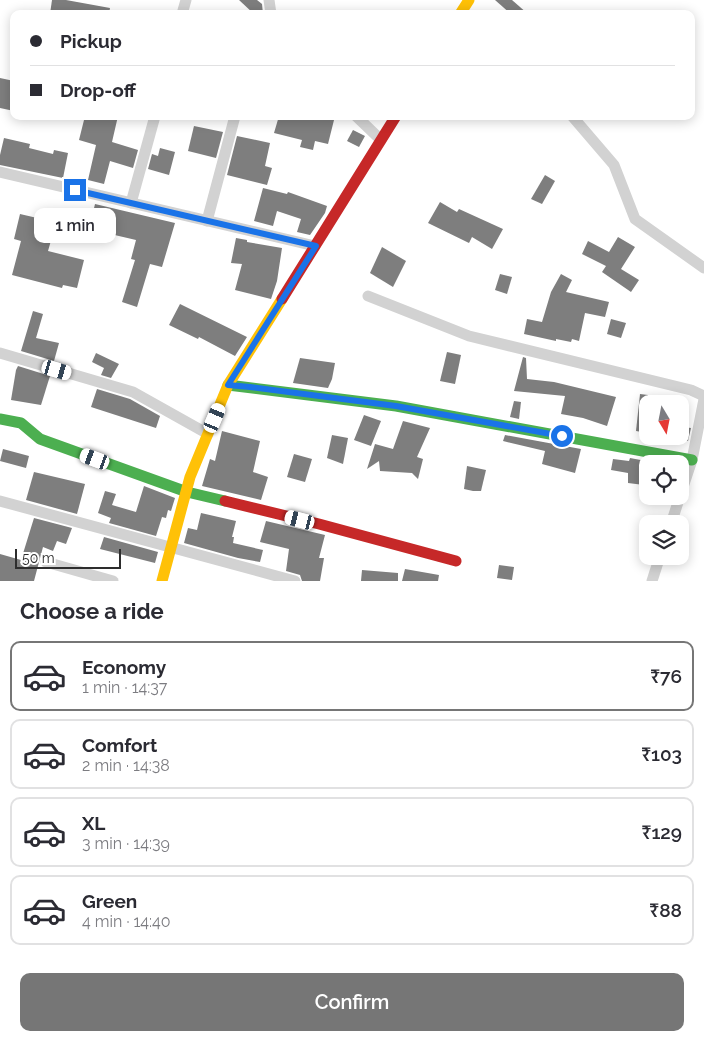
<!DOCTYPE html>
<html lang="en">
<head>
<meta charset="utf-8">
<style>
	body { margin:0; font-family:Raleway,sans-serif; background:#f7f7f7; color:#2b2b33; height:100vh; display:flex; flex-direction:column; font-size:19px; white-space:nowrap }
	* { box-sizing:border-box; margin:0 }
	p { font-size:16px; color:#7c7c81 }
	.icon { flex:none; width:28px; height:28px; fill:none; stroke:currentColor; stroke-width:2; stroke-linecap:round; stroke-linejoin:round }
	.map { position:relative; height:581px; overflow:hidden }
	.drawer { display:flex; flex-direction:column; background:#fff; flex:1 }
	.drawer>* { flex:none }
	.top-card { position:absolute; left:10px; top:10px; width:685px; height:110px; border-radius:10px; box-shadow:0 2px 12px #0003; display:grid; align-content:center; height:110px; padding:0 20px; background:#fff }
	.needle { width:32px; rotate:170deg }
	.buttons { position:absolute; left:639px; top:395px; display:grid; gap:10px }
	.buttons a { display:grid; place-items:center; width:50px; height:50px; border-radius:10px; background:#fff; box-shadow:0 2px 12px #0003; font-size:25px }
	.scale { position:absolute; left:15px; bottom:12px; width:106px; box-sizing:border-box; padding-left:5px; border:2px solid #2d2d2d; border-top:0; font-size:14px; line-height:18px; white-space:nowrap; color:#2d2d2d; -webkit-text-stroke:4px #fff; paint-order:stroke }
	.end { position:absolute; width:22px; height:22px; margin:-11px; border:6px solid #1a73e8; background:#fff; box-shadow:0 0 0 2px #fff }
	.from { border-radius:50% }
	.bubble { position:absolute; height:35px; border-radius:10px; background:#fff; box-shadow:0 2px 12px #0003; font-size:16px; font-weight:600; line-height:35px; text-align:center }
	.car { position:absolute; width:15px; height:30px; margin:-15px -8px; border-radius:6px; box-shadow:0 0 4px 1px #0007; background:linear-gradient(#fff 24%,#345 0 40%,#fff 0 76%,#345 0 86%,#fff 0) }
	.top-card b { display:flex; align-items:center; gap:18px; height:48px; font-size:19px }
	.top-card b+b { border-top:1px solid #e1e1e2 }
	.top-card i { width:12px; height:12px; background:#2b2b33 }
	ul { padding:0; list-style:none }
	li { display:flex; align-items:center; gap:15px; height:70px; margin:0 10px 8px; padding:0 10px; border:2px solid #e1e1e2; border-radius:10px }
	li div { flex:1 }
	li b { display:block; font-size:19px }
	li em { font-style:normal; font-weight:600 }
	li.on { border-color:#767676 }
	li>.icon { width:45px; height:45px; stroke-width:1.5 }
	h2 { padding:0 20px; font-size:22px; line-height:60px }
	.cta { display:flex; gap:10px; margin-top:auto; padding:10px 20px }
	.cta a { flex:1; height:58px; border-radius:10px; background:#767676; color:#fff; font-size:20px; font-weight:600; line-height:58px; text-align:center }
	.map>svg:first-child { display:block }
</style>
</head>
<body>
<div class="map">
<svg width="704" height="581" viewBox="0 0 704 581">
	<rect width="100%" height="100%" fill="#fff"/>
	<g fill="#7e7e7e">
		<polygon points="52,0 66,0 110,8 109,14 50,14"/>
		<polygon points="239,0 257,0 262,4 263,14 254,14"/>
		<polygon points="495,0 512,0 528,14 511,14"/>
		<polygon points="0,78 14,81 14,111 0,108"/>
		<polygon points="85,116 118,116 112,142 138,150 133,168 110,161 104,184 88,180 96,145 79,140"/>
		<polygon points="279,116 335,116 328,144 315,141 313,150 300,147 302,140 274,133"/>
		<polygon points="194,126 223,132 216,158 188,151"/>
		<polygon points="353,130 365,136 359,147 347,141"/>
		<polygon points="237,136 270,143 265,166 272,168 267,185 227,175"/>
		<polygon points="4,138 30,144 29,148 53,154 54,150 68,153 63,178 0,165 0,155"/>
		<polygon points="160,148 175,152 169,175 148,169 152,154 158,156"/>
		<polygon points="545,175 555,181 542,204 531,199"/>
		<polygon points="263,188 287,194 288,192 327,206 325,213 310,235 297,232 301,219 277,211 273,226 254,221"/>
		<polygon points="440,202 457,212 459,209 503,229 492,249 472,237 469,243 428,223"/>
		<polygon points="95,204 175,223 162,267 150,264 137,307 122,302 135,260 131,259 136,240 89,229"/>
		<polygon points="20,214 50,221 47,235 52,237 48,251 84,260 77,288 63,285 62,288 12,275 21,241 14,239"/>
		<polygon points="618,237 635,247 621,269 639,280 631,292 602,272 606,266 582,254 588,241 609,252"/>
		<polygon points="236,238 247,240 247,242 282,248 277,281 271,299 235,290 242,264 231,263"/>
		<polygon points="382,247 406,261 393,287 370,273"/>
		<polygon points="500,274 512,277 507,294 495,290"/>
		<polygon points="561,274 572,280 566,292 609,302 605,317 585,313 579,341 572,339 571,342 556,339 556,341 524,334 527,319 542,322 551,292"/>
		<polygon points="180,304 247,337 235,356 199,337 198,339 169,325"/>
		<polygon points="33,311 43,314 36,338 59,343 54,361 21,351"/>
		<polygon points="611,319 626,323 621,338 607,334"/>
		<polygon points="447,352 461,355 455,384 440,381"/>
		<polygon points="96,353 119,364 111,378 101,375 104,368 92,362"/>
		<polygon points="523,357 526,358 527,379 554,382 616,397 607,426 583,418 561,414 565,396 514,391"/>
		<polygon points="300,358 335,363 332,379 328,388 293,383"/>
		<polygon points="18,366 50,376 41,405 11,400 16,370"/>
		<polygon points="97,389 130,399 160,416 156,428 91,407"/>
		<polygon points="640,394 648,395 648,433 636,431"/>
		<polygon points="514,401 521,402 519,419 510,417"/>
		<polygon points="364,415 381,421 371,446 354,440"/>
		<polygon points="403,421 430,428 417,457 423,459 418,479 412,473 380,471 379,461 367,469 375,444 393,449"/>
		<polygon points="684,427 691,428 688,441 680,439"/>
		<polygon points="222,431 260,441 253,472 268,477 261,500 202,486 210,459 215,461"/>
		<polygon points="332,435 348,438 343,464 327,458"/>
		<polygon points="505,435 581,449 575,473 542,464 545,451 503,441"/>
		<polygon points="3,449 29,456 26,468 0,461"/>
		<polygon points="294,454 312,459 305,482 287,477"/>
		<polygon points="630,458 646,461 644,485 628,483 628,473 611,470 613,459 629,461"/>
		<polygon points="467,466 486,470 481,491 473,491 464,489"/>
		<polygon points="34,472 85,484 77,514 26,500"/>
		<polygon points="144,486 175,498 171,511 168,510 166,518 162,517 156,536 109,523 111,518 98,513 105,491 116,494 112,505 136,512"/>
		<polygon points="201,513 236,521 232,537 234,537 233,543 263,550 260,562 238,558 184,543 188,528 197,530"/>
		<polygon points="34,518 72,528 66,544 57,541 53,551 43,547 34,581 0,581 0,554 21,560"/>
		<polygon points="266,521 325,535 319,558 324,558 320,581 302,581 300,575 286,571 289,549 260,542"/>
		<polygon points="104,537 158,552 155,563 100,549"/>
		<polygon points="499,565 514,567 512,580 497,578"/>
		<polygon points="405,569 439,575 438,581 402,581"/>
		<polygon points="362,570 398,573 398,581 361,581"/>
	</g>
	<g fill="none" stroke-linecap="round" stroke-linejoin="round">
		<g stroke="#d2d2d2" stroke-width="11">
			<polyline points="269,0 271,14"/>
			<polyline points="182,14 186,0"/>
			<polyline points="356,116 381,140"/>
			<polyline points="572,116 614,165 635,219 704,268"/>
			<polyline points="0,172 315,246"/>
			<polyline points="131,203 155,116"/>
			<polyline points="207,221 235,116"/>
			<polyline points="368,296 469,336 691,390 704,396"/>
			<polyline points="0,353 133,392 208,434"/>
			<polyline points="680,496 692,460 704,399"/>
			<polyline points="0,501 295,581"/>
			<polyline points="671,524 680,496"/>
			<polyline points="46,562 113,581"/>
			<polyline points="652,581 660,556"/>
		</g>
		<g stroke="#4caf50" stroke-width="11">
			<polyline points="228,385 396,406 692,460"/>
			<polyline points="0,419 21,423 40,439 187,492 225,501"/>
		</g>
		<g stroke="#ffc107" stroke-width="11">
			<polyline points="460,14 469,0"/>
			<polyline points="162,581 190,477 228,385 282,299"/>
		</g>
		<g stroke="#c62828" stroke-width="11">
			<polyline points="282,299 396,116"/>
			<polyline points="225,501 319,524 456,561"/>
		</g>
	</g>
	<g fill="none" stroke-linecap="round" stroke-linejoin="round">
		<polyline stroke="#1a73e8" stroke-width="6" points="75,190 316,246 228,385 250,387 396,406 562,436"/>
	</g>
</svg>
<div class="buttons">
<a><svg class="needle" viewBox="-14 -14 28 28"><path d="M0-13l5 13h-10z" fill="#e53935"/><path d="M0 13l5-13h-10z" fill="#7c7c81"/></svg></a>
<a><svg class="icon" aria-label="locate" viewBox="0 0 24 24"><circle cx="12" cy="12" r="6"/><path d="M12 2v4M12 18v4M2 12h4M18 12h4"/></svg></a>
<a><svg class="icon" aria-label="layers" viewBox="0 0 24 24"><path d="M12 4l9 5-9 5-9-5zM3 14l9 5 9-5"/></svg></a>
</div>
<div class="scale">50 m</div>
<i class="end from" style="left:562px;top:436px"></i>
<i class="end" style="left:75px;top:190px"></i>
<div class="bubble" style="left:34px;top:208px;width:82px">1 min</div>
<i class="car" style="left:57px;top:370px;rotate:106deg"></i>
<i class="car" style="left:215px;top:418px;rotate:23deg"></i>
<i class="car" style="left:95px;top:459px;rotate:290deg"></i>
<i class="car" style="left:300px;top:520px;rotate:284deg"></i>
<div class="top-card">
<b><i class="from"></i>Pickup</b>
<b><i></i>Drop-off</b>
</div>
</div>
<section class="drawer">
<h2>Choose a ride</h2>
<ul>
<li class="on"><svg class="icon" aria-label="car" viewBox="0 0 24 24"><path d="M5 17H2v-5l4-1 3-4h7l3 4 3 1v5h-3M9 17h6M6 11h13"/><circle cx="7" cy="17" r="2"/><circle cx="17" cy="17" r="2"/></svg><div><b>Economy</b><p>1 min · 14:37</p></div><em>₹76</em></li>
<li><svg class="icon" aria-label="car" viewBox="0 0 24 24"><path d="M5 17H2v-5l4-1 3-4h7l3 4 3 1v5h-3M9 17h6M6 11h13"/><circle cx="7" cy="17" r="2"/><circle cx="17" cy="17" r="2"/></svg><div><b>Comfort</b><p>2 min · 14:38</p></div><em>₹103</em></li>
<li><svg class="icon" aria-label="car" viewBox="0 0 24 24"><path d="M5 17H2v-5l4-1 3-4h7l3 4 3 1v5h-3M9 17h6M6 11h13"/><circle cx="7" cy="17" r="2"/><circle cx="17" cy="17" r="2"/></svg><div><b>XL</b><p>3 min · 14:39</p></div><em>₹129</em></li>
<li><svg class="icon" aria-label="car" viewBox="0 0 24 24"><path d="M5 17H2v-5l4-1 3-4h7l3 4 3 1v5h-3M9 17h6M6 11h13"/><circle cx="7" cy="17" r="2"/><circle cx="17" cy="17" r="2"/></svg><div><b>Green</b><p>4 min · 14:40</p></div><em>₹88</em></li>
</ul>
<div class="cta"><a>Confirm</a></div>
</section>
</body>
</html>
